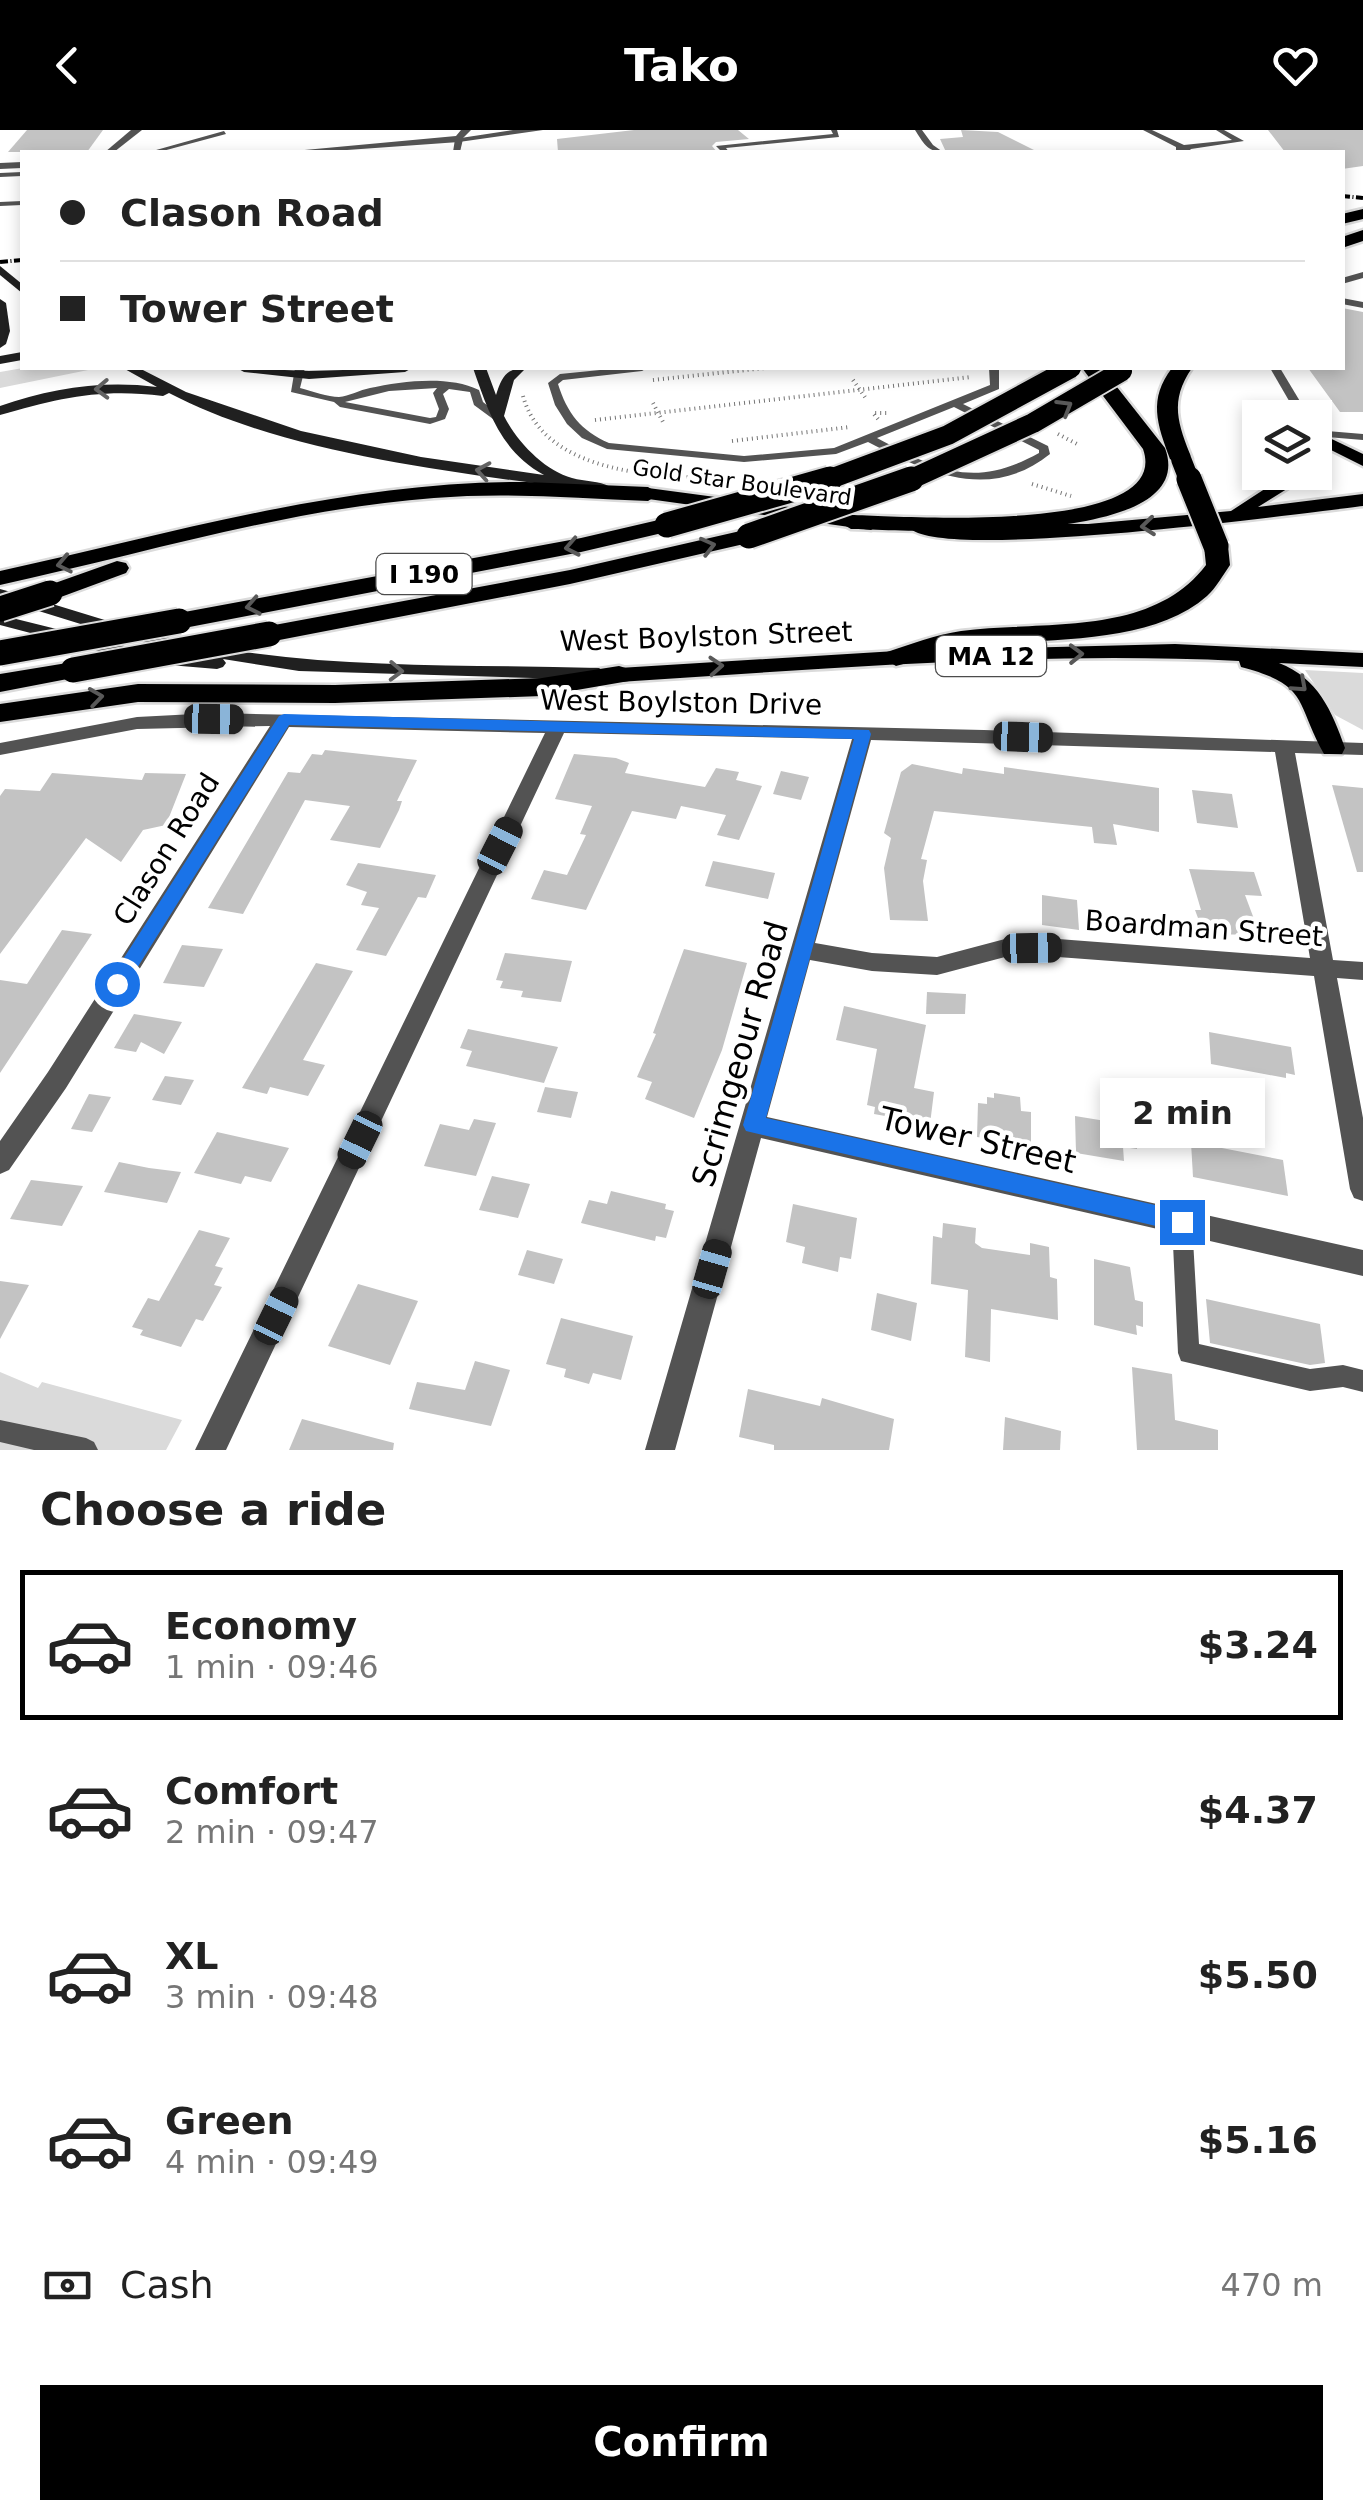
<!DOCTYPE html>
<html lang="en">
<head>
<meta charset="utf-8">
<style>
	body { margin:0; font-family:"DejaVu Sans",sans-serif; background:#f6f6f6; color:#222; height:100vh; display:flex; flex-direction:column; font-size:38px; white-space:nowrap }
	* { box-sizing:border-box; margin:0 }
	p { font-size:32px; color:#767676 }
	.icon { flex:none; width:55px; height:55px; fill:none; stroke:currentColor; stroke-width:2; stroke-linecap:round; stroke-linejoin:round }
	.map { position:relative; height:1320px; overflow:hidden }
	.side { display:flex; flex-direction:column; background:#fff; flex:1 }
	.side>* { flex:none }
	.top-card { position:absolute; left:20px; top:20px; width:1325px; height:220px; border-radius:0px; box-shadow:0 5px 15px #0003; display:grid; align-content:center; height:220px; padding:0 40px; background:#fff }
	.tools { position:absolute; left:1242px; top:270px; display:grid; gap:20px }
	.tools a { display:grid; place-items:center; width:90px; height:90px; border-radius:0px; background:#fff; box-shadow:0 5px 15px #0003; font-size:50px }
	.end { position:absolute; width:45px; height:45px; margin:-22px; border:12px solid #1a73e8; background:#fff; box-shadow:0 0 0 5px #fff }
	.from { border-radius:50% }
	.bubble { position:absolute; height:70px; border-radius:0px; background:#fff; box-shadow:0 5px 15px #0003; font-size:32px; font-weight:600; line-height:70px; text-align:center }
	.car { position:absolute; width:30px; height:60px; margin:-30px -15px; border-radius:12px; box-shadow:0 0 8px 2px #0007; background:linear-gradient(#222 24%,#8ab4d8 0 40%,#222 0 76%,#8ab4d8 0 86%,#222 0) }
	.top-card b { display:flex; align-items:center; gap:35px; height:95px; font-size:38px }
	.top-card b+b { border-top:2px solid #e0e0e0 }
	.top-card i { width:25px; height:25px; background:#222 }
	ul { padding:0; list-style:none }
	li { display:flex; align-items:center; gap:30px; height:150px; margin:0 20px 15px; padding:0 20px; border:5px solid transparent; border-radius:0px }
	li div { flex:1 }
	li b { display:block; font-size:38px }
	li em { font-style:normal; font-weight:600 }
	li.current { border-color:#000 }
	li>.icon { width:90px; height:90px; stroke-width:1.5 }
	h2 { padding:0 40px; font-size:45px; line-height:120px }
	.pay { display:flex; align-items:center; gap:25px; height:110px; padding:0 40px; font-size:38px }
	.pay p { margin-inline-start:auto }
	.action { display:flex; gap:20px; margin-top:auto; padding:20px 40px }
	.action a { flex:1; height:115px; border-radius:0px; background:#000; color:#fff; font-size:40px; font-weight:600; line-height:115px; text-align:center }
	header { display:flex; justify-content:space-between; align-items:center; height:130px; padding:0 40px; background:#000; color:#fff; font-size:45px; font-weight:600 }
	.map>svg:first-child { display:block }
</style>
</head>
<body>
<header><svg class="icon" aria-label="back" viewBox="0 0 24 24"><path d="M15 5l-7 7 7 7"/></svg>Tako<svg class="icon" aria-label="heart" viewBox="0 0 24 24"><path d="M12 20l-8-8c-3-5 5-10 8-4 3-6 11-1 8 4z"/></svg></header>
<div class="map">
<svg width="1363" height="1320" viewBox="0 0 1363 1320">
	<rect width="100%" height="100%" fill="#fff"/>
	<g fill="#dadada">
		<polygon points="23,238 90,238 93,239 0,258 0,242"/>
		<polygon points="1305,540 1363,543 1363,600 1335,585"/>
		<polygon points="0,1242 38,1258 42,1252 182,1290 166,1320 0,1320"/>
	</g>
	<g fill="#c3c3c3">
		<polygon points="27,0 103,0 87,22 8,22"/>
		<polygon points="634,0 738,0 749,9 716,12 712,16 717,22 558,22 557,9"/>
		<polygon points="961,0 998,2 1038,22 946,22 940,9 963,7"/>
		<polygon points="1268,0 1363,0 1363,36 1342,39 1342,22 1285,22"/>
		<polygon points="1342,178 1363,182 1363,282 1340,282 1308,238 1342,238"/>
		<polygon points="325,620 417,630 397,671 402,671 399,680 380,718 330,710 350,676 305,670 243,784 208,778 288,642 300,643 312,624 322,625"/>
		<polygon points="574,624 616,628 629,633 625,643 705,657 716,638 739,642 736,650 762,656 739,710 717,705 726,685 681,676 676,689 632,681 586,780 531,769 544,740 567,745 586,705 580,704 592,676 555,669"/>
		<polygon points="912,634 962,644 963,638 1004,644 1004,637 1159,658 1159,702 1113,694 1117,715 1094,713 1092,697 934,681 921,729 927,730 923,751 928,791 890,790 884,738 891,708 884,703 901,642"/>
		<polygon points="781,641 809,647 801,670 773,664"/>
		<polygon points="52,643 142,650 145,643 186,644 166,695 143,700 121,732 86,708 0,824 0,666 5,659 40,661"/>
		<polygon points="1332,655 1363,658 1363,742 1357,742"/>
		<polygon points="1192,660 1232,664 1238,698 1197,693"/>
		<polygon points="713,731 775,743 768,769 705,756"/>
		<polygon points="358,733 436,745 426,768 418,767 386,826 356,820 379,778 361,775 367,762 346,755"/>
		<polygon points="1189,739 1254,742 1262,766 1245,765 1260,805 1204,804 1195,780 1201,780"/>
		<polygon points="1042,765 1077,770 1079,800 1042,795"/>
		<polygon points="62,800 92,804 0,943 0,850 27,854"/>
		<polygon points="182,815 223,819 204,857 163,853"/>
		<polygon points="684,819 747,833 722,920 694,988 645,969 652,952 637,947 656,904 653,903"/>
		<polygon points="505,823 572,831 561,872 521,867 523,861 500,858 503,851 496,850"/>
		<polygon points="316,833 353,841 303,930 325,935 308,966 270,957 267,964 242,958"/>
		<polygon points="927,862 966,864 965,884 926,884"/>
		<polygon points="844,876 926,895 914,958 934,962 930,994 874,984 875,977 867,975 877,919 836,910"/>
		<polygon points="134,884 182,892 164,924 141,912 136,922 114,918"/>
		<polygon points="468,899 558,917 544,953 466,936 472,921 460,918"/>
		<polygon points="1209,902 1291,917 1295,945 1286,943 1286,948 1211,934"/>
		<polygon points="165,946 194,950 181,975 152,970"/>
		<polygon points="545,957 578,962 571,988 537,982"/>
		<polygon points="994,963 1020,967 1021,981 1031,982 1031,1015 977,1007 978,973 987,974 987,967 994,968"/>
		<polygon points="89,964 111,967 92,1002 71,999"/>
		<polygon points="1075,986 1136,996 1137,1019 1123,1017 1124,1031 1076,1023"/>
		<polygon points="474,989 496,993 476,1046 424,1036 440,994 469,1000"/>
		<polygon points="217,1002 289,1018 271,1052 245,1046 241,1054 194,1043"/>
		<polygon points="1191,1012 1283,1030 1288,1066 1193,1047"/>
		<polygon points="119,1032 149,1038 181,1042 167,1073 104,1062"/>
		<polygon points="492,1046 530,1054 518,1088 479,1080"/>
		<polygon points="31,1050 83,1056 62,1096 10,1089"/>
		<polygon points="611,1061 666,1074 665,1079 674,1081 666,1108 656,1106 655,1111 581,1093 589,1070 607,1074"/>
		<polygon points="793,1074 857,1088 851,1129 840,1127 838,1142 802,1133 805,1117 786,1112"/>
		<polygon points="943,1093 976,1098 975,1113 982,1118 1030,1125 1030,1113 1049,1117 1050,1147 1057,1149 1058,1190 991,1179 990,1232 965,1227 968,1160 931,1154 933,1106 942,1108"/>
		<polygon points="199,1100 230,1108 215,1136 223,1138 214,1155 222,1157 203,1191 196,1189 181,1217 140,1205 143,1200 132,1197 148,1168 159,1171"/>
		<polygon points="527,1120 563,1129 554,1154 518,1145"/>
		<polygon points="1094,1129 1130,1137 1135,1170 1143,1172 1143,1197 1136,1195 1137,1205 1094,1195"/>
		<polygon points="0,1151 29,1155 0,1209"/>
		<polygon points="358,1154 418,1171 390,1235 328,1216"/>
		<polygon points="877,1163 917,1173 911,1211 871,1200"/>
		<polygon points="1206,1169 1320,1194 1325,1233 1310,1235 1210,1213"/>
		<polygon points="561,1188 633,1206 621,1250 593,1243 589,1254 564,1247 566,1239 546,1234"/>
		<polygon points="475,1231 510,1240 491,1296 409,1279 417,1252 465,1260"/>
		<polygon points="1132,1237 1172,1244 1175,1290 1218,1300 1218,1320 1137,1320"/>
		<polygon points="748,1259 820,1276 822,1268 894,1289 889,1320 774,1320 774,1315 739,1307"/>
		<polygon points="1005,1287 1061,1301 1060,1320 1003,1320"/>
		<polygon points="302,1289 394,1313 393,1320 289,1320"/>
	</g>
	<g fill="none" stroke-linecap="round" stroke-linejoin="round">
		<defs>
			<g id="primary">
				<polygon points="1315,301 1363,324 1363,336 1315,312"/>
				<path d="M 1291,342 L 1314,342 L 1258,377 L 1363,364 L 1363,376 C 1298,384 947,431 911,399 L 921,393 L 1088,394 L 1231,381 Z"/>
				<polygon points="648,358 871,388 881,394 871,400 641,368 641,360"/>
				<path d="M 1175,514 L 1363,523 L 1363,537 L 1279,533 C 1318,548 1332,581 1345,618 L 1342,624 L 1324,624 C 1295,572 1310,555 1241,537 L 1239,531 C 1033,521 825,539 619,552 L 608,545 L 619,538 L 896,521 Z"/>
			</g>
			<g id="motorway">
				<polygon points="1363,79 1363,89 1342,94 1342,84"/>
				<polygon points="1363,100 1363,111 1342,118 1342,107"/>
				<path d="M 1082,238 L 1102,238 L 1165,318 C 1203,420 904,400 851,399 L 839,392 L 851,385 C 899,386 1174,406 1143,319 Z"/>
				<path d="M 1172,238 L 1192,238 C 1169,271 1178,294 1192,329 L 1181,336 L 1170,329 C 1157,294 1148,269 1172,238 Z"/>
				<path d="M 526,352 L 648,357 L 659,364 L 648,371 C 577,368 505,362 434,368 C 287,379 143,424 0,455 L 0,441 C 174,403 346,351 526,352 Z"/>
				<polygon points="667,388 675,390 679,395 675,400 581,422 179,499 166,491 179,483 581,408"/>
				<polygon points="749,399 757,401 761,406 757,411 570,454 269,512 256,504 269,496 570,440"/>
				<path d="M 1216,409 L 1228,416 L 1230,435 C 1223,445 1216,458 1207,466 C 1148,518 1036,507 962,517 C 939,520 918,531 896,536 L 883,528 L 887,522 C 911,514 935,505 961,501 C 1042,490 1151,508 1206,435 L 1204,416 Z"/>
				<polygon points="117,431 126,433 129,438 126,443 50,471 37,463 41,458"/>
				<polygon points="73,532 87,540 83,546 0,562 0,544"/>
				<polygon points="619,536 629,539 633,545 629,551 542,566 335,573 138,572 0,592 0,574 138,554 335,555 542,548"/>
			</g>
		</defs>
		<use href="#primary" stroke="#dbdbdb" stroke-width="5"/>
		<use href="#motorway" stroke="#dbdbdb" stroke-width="5"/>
		<g stroke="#757575" stroke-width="4" stroke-dasharray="1 4" stroke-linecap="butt">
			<polyline points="653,250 765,238"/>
			<polyline points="853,250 867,270"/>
			<path d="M 523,266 C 545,347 667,348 735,348"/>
			<polyline points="653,273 663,292"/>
			<polyline points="878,289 873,283 889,283"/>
			<polyline points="595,290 971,247"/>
			<polyline points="1058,304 1077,314"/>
			<polyline points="732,311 850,297"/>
			<polyline points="1032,354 1071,366"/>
		</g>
		<g fill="#535353" fill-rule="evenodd">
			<polygon points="831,0 837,0 839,7 726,18 729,22 722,22 716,16 833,4"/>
			<path d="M 915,0 L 922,0 L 933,15 L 943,22 C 927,22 923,12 915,0 Z"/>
			<polygon points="1143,0 1152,0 1184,15 1232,10 1216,0 1224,0 1244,11 1191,19 1188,22 1176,20 1176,17"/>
			<polygon points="224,1 226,4 159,22 149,22"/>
			<polygon points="459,7 463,9 460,22 453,22 455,9"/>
			<polygon points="22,42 22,46 0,47 0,43"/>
			<polygon points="22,71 22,75 0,76 0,72"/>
			<polygon points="1363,142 1363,148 1342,154 1342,148"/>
			<polygon points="1342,168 1363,172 1363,178 1342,174"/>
			<path d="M 295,238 L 305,238 L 300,258 C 312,261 328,267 339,267 C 349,266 360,260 370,258 C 402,251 449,245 479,260 L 483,272 L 502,287 L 493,289 L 474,275 L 470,262 L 449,259 L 443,264 L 449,279 L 445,289 L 430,294 L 340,277 L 334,272 L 291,262 ZM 437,258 L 433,263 L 439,279 L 436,287 L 430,288 L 345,272 L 389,261 Z"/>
			<path d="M 620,238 L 647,238 L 642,241 L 563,250 L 558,254 C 567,283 581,301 609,313 L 744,326 L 834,318 L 990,255 L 989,238 L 999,238 L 999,259 L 963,274 L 1048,316 L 1050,324 C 990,372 927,343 868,312 L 836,324 L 744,332 L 607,319 L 582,308 L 567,294 L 555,275 L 548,253 L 560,244 ZM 954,277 L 1039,320 L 1039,323 C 974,359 939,341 877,308 Z"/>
			<polygon points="1270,238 1280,238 1310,288 1299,288"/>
			<polygon points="1315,300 1363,304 1363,310 1315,306"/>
			<polygon points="1182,1082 1189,1085 1192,1092 1199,1214 1310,1239 1343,1235 1363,1240 1363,1262 1343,1257 1310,1261 1181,1231 1178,1223 1172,1092 1175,1085"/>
			<polygon points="0,1290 86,1308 94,1312 98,1320 34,1320 0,1312"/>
		</g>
		<g fill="#535353" fill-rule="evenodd">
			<polygon points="131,0 142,0 114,22 105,22"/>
			<polygon points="513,0 543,0 459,12 454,9"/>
			<path d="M 214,583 L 984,600 L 1363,613 L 1363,625 L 1295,623 L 1333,830 L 1363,832 L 1363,850 L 1337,848 L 1363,988 L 1363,1071 L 1354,1068 L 1350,1059 L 1314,846 L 1058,827 L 1005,827 L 937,845 L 872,841 L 810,830 L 767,987 L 1363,1120 L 1363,1146 L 761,1008 L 675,1320 L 645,1320 L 852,609 L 564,603 L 226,1320 L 195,1320 L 545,603 L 289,597 L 66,958 L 9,1040 L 0,1044 L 0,1011 L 48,942 L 270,596 L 137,599 L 0,625 L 0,613 L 137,587 ZM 871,610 L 1275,622 L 1310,828 L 1058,809 L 1005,809 L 937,827 L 872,823 L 815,813 Z"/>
		</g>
		<g fill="#535353" fill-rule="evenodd">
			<polygon points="461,0 471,0 459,12 319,22 283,22 456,6"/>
			<polygon points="22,32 22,38 0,39 0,33"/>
		</g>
		<g fill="#202020" fill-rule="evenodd">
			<polygon points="0,136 22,154 22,163 0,145"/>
			<polygon points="0,169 6,173 10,201 6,214 0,218"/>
			<polygon points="22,222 22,230 0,234 0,226"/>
			<path d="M 123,238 L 139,238 L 186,262 L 301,301 L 421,327 L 544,345 C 501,322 488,281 473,238 L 486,238 L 496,265 C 502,247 506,238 526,238 L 514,250 L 504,286 C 517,312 545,341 572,348 C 585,352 599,350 610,357 L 602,362 C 468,344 289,326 169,263 L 163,266 C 101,258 59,268 0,285 L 0,276 C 51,258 103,250 157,257 Z"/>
			<polygon points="237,238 309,241 412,238 405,242 309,249 244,242"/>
			<path d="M 0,459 C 66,476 130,501 197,514 C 329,540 466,534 599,538 L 608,544 L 599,550 L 299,541 L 223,529 L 226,533 L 223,537 L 217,539 L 145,533 L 0,495 L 0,485 L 145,521 L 204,526 L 129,509 L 0,469 Z"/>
		</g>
		<use href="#primary" fill="#000" fill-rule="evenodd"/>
		<use href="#motorway" fill="#000" fill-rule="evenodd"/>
		<g stroke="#000" stroke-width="4" stroke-dasharray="8 2.5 1 2.5" stroke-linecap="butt">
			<polyline points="1342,66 1363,68"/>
			<polyline points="0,132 22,130"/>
		</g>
		<defs>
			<g id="motorway-bridge-far1">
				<polyline points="1181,329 1190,352"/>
				<polyline points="822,352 948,305 1071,238"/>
				<polyline points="905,352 1033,293 1122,241"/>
			</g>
			<g id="motorway-bridge">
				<polyline points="1189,349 1216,416"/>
				<polyline points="667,395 830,349"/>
				<polyline points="749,406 911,349"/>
				<polyline points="0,479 50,463"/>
				<polyline points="0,523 179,491"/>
				<polyline points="73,540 269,504"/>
			</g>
		</defs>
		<use href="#motorway-bridge-far1" stroke="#dbdbdb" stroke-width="24" stroke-linecap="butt"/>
		<use href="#motorway-bridge" stroke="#dbdbdb" stroke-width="29" stroke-linecap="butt"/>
		<use href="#motorway-bridge-far1" stroke="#000" stroke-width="20"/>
		<use href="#motorway-bridge" stroke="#000" stroke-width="25"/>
	</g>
	<defs><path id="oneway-chevron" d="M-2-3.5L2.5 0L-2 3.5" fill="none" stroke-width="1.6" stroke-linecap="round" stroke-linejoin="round" transform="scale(2.5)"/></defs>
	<g stroke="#636363">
		<use href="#oneway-chevron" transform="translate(102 259) rotate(178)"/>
		<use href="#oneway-chevron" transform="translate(483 341) rotate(-170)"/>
		<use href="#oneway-chevron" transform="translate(396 541) rotate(2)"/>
	</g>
	<g stroke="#595959">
		<use href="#oneway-chevron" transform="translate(1065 277) rotate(-31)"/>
		<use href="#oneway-chevron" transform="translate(1148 396) rotate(174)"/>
		<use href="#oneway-chevron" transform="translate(708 416) rotate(-14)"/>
		<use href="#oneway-chevron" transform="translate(572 417) rotate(169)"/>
		<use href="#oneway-chevron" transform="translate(64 434) rotate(168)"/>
		<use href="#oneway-chevron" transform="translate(253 476) rotate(169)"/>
		<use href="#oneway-chevron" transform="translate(1076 524) rotate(-1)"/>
		<use href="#oneway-chevron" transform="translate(716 536) rotate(-4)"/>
		<use href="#oneway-chevron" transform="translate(1300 555) rotate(42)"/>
		<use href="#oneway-chevron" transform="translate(96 567) rotate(-8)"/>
	</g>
	<polygon fill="#1a73e8" points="284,584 869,600 871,604 766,988 1182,1081 1190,1084 1193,1092 1190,1099 1182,1102 746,1001 743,995 854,609 289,595 124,859 111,859 111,848 279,586"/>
	<g text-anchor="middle" stroke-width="9" stroke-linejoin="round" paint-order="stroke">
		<g font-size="22" fill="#000" stroke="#fff">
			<text transform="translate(742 352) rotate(8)" y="8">Gold Star Boulevard</text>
		</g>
		<g fill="#fff" stroke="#4c4c4c" stroke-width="2.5">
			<rect x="376.5" y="424" width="95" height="40" rx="8"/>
			<rect x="936" y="506" width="110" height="40" rx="8"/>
		</g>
		<g font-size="25" font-weight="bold" fill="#000">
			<text x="424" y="453">I 190</text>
			<text x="991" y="535">MA 12</text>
		</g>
		<g font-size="28" fill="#000" stroke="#fff">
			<text transform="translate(706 506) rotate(-2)" y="10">West Boylston Street</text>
			<text transform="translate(681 572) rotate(1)" y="10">West Boylston Drive</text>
			<text transform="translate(166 719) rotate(-58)" y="10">Clason Road</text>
			<text transform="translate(1204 798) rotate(4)" y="10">Boardman Street</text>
		</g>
		<g font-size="32" fill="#000" stroke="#fff">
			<text transform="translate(740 924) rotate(-74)" y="11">Scrimgeour Road</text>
			<text transform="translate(978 1010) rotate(13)" y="11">Tower Street</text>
		</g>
	</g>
</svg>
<div class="tools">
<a><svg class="icon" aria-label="layers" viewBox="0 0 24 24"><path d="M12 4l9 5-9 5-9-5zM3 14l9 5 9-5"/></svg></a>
</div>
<i class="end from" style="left:117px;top:854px"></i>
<i class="end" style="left:1182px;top:1092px"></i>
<div class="bubble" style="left:1100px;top:948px;width:165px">2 min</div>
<i class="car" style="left:214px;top:589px;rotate:91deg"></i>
<i class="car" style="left:1023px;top:607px;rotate:92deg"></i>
<i class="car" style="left:500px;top:716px;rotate:27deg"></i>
<i class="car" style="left:1032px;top:818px;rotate:89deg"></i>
<i class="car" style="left:360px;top:1010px;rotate:206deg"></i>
<i class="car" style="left:712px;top:1139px;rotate:16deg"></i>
<i class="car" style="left:276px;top:1186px;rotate:26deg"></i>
<div class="top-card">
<b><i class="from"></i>Clason Road</b>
<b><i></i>Tower Street</b>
</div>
</div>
<section class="side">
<h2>Choose a ride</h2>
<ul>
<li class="current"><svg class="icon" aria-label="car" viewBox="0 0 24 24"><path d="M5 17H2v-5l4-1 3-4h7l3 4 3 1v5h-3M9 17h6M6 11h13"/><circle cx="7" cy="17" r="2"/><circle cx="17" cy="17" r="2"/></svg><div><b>Economy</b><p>1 min · 09:46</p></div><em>$3.24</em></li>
<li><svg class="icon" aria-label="car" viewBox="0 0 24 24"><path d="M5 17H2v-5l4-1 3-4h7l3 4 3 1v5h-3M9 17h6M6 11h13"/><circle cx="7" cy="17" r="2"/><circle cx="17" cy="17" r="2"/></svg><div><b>Comfort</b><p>2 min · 09:47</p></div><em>$4.37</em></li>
<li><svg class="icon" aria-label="car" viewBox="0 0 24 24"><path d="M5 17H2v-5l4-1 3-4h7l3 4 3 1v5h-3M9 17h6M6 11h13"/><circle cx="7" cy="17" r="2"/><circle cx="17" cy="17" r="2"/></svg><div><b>XL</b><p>3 min · 09:48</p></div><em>$5.50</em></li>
<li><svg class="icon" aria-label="car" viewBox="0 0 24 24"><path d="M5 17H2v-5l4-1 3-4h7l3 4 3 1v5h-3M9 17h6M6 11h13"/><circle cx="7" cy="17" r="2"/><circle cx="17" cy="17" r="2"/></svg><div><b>Green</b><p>4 min · 09:49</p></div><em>$5.16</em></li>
</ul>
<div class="pay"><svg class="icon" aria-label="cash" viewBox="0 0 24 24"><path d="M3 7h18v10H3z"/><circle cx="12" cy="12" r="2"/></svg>Cash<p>470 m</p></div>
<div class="action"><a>Confirm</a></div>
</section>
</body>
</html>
